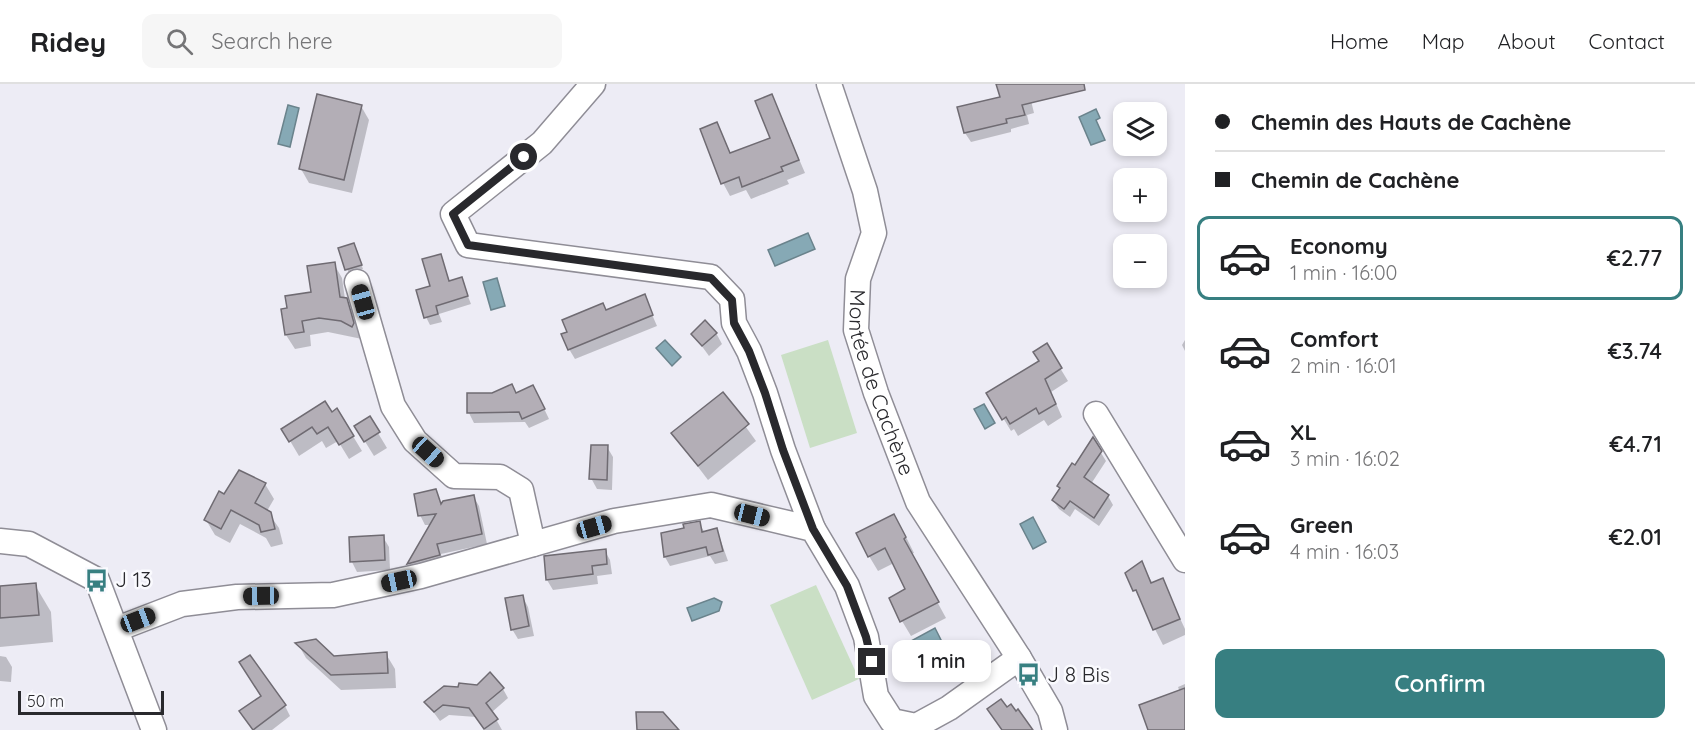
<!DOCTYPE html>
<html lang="en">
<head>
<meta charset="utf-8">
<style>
	body { margin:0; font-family:Quicksand,sans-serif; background:#f6f6f6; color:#202124; height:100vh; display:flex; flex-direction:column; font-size:22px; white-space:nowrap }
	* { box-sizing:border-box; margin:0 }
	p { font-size:20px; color:#757577 }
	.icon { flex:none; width:33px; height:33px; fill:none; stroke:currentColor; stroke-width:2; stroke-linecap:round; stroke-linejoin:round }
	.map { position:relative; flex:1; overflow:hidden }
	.details { display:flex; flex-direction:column; background:#fff; width:510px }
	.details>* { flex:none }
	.top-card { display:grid; align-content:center; height:132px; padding:0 30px; background:#fff }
	.tools { position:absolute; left:1113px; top:18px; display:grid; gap:12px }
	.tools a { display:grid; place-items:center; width:54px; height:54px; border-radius:12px; background:#fff; box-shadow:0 3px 9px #0003; font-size:30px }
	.scale { position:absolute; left:18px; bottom:15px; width:146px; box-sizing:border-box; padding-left:6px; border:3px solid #29292d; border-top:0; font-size:16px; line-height:21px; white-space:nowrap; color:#29292d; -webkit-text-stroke:4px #fafafe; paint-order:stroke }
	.end { position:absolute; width:27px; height:27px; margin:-14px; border:8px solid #29292d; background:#fff; box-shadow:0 0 0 3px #fff }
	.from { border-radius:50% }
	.bubble { position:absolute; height:42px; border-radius:12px; background:#fff; box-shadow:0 3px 9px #0003; font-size:20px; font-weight:600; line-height:42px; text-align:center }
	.car { position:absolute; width:18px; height:36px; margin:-18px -9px; border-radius:8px; box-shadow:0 0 4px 2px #0007; background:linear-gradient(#222 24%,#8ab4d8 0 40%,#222 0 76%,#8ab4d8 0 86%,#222 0) }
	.top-card b { display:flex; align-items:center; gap:21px; height:57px; font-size:22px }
	.top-card b+b { border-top:2px solid #e0e0e0 }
	.top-card i { width:15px; height:15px; background:#202124 }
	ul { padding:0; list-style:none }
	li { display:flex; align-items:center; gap:18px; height:84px; margin:0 12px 9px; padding:0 18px; border:3px solid transparent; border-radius:12px }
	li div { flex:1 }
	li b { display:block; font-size:22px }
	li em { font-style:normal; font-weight:600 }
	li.selected { border-color:#377f81 }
	li>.icon { width:54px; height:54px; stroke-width:1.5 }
	.action { display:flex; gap:12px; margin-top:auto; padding:12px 30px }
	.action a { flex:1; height:69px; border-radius:12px; background:#377f81; color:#fff; font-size:24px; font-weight:600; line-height:69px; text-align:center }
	header { display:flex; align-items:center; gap:36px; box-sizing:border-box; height:84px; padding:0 30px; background:#fff; border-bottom:2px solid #e0e0e0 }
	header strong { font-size:28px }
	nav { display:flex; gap:33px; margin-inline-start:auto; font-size:21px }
	.search { width:420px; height:54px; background:#f6f6f6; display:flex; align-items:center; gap:15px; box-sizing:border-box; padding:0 21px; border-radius:12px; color:#757577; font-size:22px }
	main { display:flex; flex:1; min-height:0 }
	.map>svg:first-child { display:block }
</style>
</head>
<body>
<header>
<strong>Ridey</strong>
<div class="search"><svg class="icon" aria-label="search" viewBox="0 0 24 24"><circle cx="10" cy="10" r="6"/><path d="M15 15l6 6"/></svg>Search here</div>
<nav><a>Home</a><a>Map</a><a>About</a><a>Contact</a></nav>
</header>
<main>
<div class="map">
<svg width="1185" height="646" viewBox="0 0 1185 646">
	<rect width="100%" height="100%" fill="#edecf5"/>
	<g fill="#cadfc5">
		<polygon points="828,256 857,349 810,364 781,271"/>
		<polygon points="816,501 859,595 812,616 770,521"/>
	</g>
	<g fill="#86a9b5" stroke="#6a838c" stroke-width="1.5">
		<polygon points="288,21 299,24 290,63 278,60"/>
		<polygon points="1096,25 1100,34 1096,36 1105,56 1091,61 1079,33"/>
		<polygon points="808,149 815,165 775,182 768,166"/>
		<polygon points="497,194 505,222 491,226 483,198"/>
		<polygon points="665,256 681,273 672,282 656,264"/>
		<polygon points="984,320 995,339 985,345 974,325"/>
		<polygon points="1033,433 1046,458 1033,465 1020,440"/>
		<polygon points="714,514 722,518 719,527 692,537 687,524"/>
		<polygon points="935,544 941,556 917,568 911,557"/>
	</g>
	<g fill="#0003">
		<polygon points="998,0 1027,0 1034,29 1027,31 1029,40 1011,45 1011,48 971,58 965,49 959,24 1001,14"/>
		<polygon points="772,12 805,89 787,96 789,100 751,115 746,106 730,112 723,99 717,40 731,70 771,55"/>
		<polygon points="361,22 369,36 352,109 309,99 301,85"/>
		<polygon points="354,160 363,185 349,190 340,165"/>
		<polygon points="440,171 450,198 461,195 471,220 439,230 442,238 430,241 426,233"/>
		<polygon points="334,180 342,194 345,215 354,230 362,255 328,248 310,251 311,262 295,265 286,251"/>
		<polygon points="644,212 657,242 575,275 569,265 606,227"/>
		<polygon points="716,249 722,260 709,272 693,250"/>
		<polygon points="1185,256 1185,267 1182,261"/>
		<polygon points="1046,261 1068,297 1051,308 1062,333 1048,342 1044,336 1018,352 1014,345 1011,347 988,309 1041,278"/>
		<polygon points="516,310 538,312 549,335 529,344 525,338 474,339 469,329 468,311"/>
		<polygon points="722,310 756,357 708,396 673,350"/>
		<polygon points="337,326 362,367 349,375 338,357 326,364 322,357 299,372 283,345"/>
		<polygon points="356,343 378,349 387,364 374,372"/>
		<polygon points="1093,356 1106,377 1091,400 1108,412 1113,421 1099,442 1075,425 1070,433 1059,425 1053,416 1061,405 1059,402"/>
		<polygon points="607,363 613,373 612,406 597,405 591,394"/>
		<polygon points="265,400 274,415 267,427 279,444 283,460 271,463 266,454 240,440 230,459 215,451 206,436 224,412"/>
		<polygon points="435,407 442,421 473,412 479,422 487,460 441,470 444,481 414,490 409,480 431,441 425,441 420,431"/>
		<polygon points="699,439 705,449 717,446 728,477 715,480 710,472 670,482 665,473 685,445"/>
		<polygon points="903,447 914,469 911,470 946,534 911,552 902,537 907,506 894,479 878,487 869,472"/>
		<polygon points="383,453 389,463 390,486 357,488 352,478"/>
		<polygon points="605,467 610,476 612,490 597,492 598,500 553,506 547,496 545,473"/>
		<polygon points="1142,480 1153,500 1162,496 1185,545 1185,551 1163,561 1127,490"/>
		<polygon points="35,501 51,528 53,558 0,563 0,503"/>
		<polygon points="522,512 528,523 534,552 518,555 512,545"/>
		<polygon points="298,560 334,573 386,570 395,585 396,604 341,606 306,574"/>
		<polygon points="0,572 6,573 12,583 11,598 0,597"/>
		<polygon points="1185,600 1185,646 1150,646 1180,608 1178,603"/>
		<polygon points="503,605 508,614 492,628 502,646 485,646 476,633 449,631 440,637 426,618"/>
		<polygon points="263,612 285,622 290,632 272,646 253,646 247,638"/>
	</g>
	<g fill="#b3aeb6" stroke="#6f6b72" stroke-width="1.5">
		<polygon points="996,0 1084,0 1085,6 1022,21 1025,31 1006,35 1007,39 964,49 957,23 1000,13"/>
		<polygon points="317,10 362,21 344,96 299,85"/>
		<polygon points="772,10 799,76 781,83 783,87 742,103 739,93 721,100 700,45 717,38 730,69 770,54 755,17"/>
		<polygon points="354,159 362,181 345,186 338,164"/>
		<polygon points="441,170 449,197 462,193 468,212 436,222 438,230 424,234 416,206 430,202 422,175"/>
		<polygon points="335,178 340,213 347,214 354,239 352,243 341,237 319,234 302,237 304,248 285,251 281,225 287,224 285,212 311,208 307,182"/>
		<polygon points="645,210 653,231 568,266 561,250 567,248 562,236 603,219 606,226"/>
		<polygon points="705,236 717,249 702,262 691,250"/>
		<polygon points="1047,259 1062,284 1045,295 1056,320 1039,330 1036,324 1010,340 1006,333 1002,336 986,309 1039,277 1033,268"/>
		<polygon points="512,300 516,309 533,301 545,325 522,335 519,328 467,329 467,309 492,309"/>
		<polygon points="723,308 749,340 698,382 671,349"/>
		<polygon points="325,317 332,328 337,324 354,352 339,361 328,343 317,350 312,343 289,358 281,345"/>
		<polygon points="370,332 380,348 364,358 354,342"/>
		<polygon points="1093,353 1102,367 1084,393 1109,411 1094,434 1070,417 1064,425 1052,416 1060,404 1057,402 1072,379 1075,381"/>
		<polygon points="591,361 608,361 607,396 589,395"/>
		<polygon points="239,386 266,399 255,419 271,428 275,445 261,448 259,441 231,426 221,445 204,436 219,407 224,410"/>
		<polygon points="436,405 441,420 443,417 474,411 482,450 437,460 440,471 407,480 436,430 418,432 414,410"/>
		<polygon points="894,430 906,453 904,455 939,518 900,538 889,514 905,505 885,464 868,473 856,449"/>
		<polygon points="700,437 702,448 717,444 723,467 708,471 706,463 664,473 661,449 684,444 683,440"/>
		<polygon points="384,451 385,476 350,478 349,453"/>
		<polygon points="606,465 607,480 592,482 593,490 546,496 544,472"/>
		<polygon points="1142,477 1151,499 1163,494 1180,535 1153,546 1136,506 1133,507 1125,489"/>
		<polygon points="36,499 39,531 0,534 0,502"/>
		<polygon points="523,511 529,542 511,546 505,514"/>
		<polygon points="316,555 334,572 387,568 388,589 331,591 295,559"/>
		<polygon points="250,571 286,621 253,646 239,627 261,612 239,578"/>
		<polygon points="490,588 504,604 486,619 498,635 484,645 469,624 443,621 434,628 424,618 444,602 458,603 459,599 477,601"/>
		<polygon points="1185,604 1185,646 1148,646 1139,621"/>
		<polygon points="1001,615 1007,623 1011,620 1016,627 1018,625 1033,646 1002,646 987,625"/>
		<polygon points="636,628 663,628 679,646 637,646"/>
	</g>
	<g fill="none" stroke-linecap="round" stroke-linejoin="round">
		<defs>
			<g id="street">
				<polyline points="593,0 542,59 453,130 468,161 711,193 732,215 734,239 749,267 765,309 783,366 813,445"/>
				<path id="s1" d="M 829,0 L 865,107 L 874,149 L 858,195 L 856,246 L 876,309 L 918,418 L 1019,574"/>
				<polyline points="357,198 393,322 415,357 454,392 500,393 521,406 533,460"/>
				<polyline points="1096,330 1185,476"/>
				<polyline points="0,457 29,460 97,496 154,646"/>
				<polyline points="117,545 182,520 237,513 333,511 421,492 614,437 711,421 813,445 847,502 866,553 876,612 892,637 916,642 949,624 1019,574 1050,627 1055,646"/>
			</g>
		</defs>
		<use href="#street" stroke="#8f8d96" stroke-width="27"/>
		<use href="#street" stroke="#fff" stroke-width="24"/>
	</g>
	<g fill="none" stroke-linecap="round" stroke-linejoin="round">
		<polyline stroke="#29292d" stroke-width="8" points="524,73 453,130 468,161 711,194 732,216 734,239 749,267 765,309 783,366 813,445 847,502 866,553 872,578"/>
	</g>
	<defs>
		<symbol id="bus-bare" viewBox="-9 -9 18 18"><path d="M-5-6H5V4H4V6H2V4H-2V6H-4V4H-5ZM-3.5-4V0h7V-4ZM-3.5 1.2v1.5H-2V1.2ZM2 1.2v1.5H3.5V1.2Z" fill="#377f81" stroke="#fafafe" stroke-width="2.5" paint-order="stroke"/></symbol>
	</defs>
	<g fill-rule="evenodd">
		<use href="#bus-bare" x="80" y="480" width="33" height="33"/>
		<use href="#bus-bare" x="1012" y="574" width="33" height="33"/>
	</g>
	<g text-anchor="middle" stroke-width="5" stroke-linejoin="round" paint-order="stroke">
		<g font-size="21" fill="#29292d" stroke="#fafafe">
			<text dy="7" stroke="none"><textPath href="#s1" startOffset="312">Montée de Cachène</textPath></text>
		</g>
		<g font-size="21" fill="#29292d" stroke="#fafafe" text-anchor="start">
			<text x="115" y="503">J 13</text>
			<text x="1047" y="598">J 8 Bis</text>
		</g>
	</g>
</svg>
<div class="tools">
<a><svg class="icon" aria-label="layers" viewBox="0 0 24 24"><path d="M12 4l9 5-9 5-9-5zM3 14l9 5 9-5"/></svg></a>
<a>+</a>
<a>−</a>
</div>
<div class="scale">50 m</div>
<i class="end from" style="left:524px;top:73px"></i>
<i class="end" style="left:872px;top:578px"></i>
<div class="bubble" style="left:892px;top:556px;width:99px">1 min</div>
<i class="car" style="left:363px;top:218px;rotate:344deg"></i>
<i class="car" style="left:428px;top:368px;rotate:132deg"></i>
<i class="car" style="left:752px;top:431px;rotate:104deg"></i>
<i class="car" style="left:594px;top:443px;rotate:74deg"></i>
<i class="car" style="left:399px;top:497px;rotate:258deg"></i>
<i class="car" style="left:261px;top:512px;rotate:269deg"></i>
<i class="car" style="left:138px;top:536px;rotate:69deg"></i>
</div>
<section class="details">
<div class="top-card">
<b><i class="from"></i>Chemin des Hauts de Cachène</b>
<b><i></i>Chemin de Cachène</b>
</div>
<ul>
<li class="selected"><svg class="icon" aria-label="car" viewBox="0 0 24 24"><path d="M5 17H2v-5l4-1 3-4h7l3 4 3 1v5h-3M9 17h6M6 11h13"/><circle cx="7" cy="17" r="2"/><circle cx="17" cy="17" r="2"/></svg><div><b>Economy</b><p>1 min · 16:00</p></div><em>€2.77</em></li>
<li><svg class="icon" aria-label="car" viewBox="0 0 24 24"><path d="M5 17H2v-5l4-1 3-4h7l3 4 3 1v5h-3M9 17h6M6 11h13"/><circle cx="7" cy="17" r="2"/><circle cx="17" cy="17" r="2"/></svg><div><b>Comfort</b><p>2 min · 16:01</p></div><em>€3.74</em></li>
<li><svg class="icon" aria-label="car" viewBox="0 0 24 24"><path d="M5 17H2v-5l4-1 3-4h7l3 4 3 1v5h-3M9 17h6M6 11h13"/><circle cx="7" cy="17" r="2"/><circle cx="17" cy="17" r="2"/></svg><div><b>XL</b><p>3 min · 16:02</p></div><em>€4.71</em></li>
<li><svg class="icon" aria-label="car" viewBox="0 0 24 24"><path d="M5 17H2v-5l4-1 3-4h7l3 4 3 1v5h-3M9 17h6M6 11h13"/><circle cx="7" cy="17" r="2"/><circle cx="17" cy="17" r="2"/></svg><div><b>Green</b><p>4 min · 16:03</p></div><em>€2.01</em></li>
</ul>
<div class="action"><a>Confirm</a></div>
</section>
</main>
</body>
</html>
